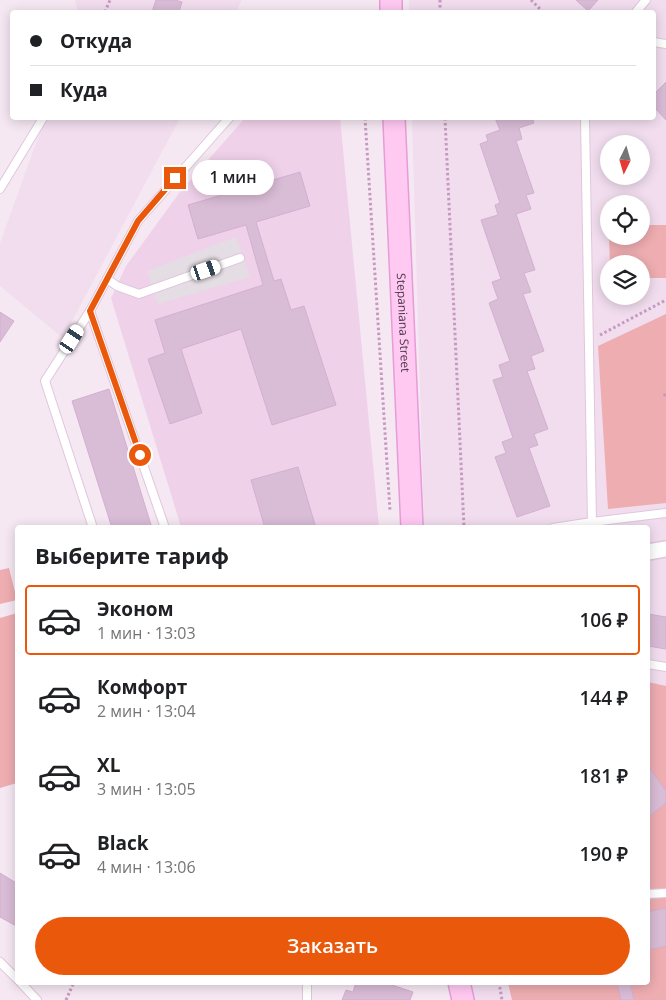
<!DOCTYPE html>
<html lang="ru">
<head>
<meta charset="utf-8">
<style>
	body { margin:0; font-family:"Open Sans",sans-serif; background:#f2f2f2; color:#202124; height:100vh; display:flex; flex-direction:column; font-size:19px; white-space:nowrap }
	* { box-sizing:border-box; margin:0 }
	p { font-size:16px; color:#757577 }
	.icon { flex:none; width:28px; height:28px; fill:none; stroke:currentColor; stroke-width:2; stroke-linecap:round; stroke-linejoin:round }
	.map { position:relative; flex:1; overflow:hidden }
	.panel { position:absolute; left:15px; top:525px; width:635px; height:460px; display:flex; flex-direction:column; background:#fff; border-radius:5px; box-shadow:0 2px 12px #0003 }
	.panel>* { flex:none }
	.top-card { position:absolute; left:10px; top:10px; width:646px; height:110px; border-radius:5px; box-shadow:0 2px 12px #0003; display:grid; align-content:center; height:110px; padding:0 20px; background:#fff }
	.needle { width:32px; rotate:185deg }
	.tools { position:absolute; left:600px; top:135px; display:grid; gap:10px }
	.tools a { display:grid; place-items:center; width:50px; height:50px; border-radius:50%; background:#fff; box-shadow:0 2px 12px #0003; font-size:25px }
	.end { position:absolute; width:22px; height:22px; margin:-11px; border:6px solid #ea580c; background:#fff; box-shadow:0 0 0 2px #fff }
	.from { border-radius:50% }
	.bubble { position:absolute; height:35px; border-radius:18px; background:#fff; box-shadow:0 2px 12px #0003; font-size:16px; font-weight:600; line-height:35px; text-align:center }
	.car { position:absolute; width:15px; height:30px; margin:-15px -8px; border-radius:6px; box-shadow:0 0 4px 1px #0007; background:linear-gradient(#fff 24%,#345 0 40%,#fff 0 76%,#345 0 86%,#fff 0) }
	.top-card b { display:flex; align-items:center; gap:18px; height:48px; font-size:19px }
	.top-card b+b { border-top:1px solid #e0e0e0 }
	.top-card i { width:12px; height:12px; background:#202124 }
	ul { padding:0; list-style:none }
	li { display:flex; align-items:center; gap:15px; height:70px; margin:0 10px 8px; padding:0 10px; border:2px solid transparent; border-radius:5px }
	li div { flex:1 }
	li b { display:block; font-size:19px }
	li em { font-style:normal; font-weight:600 }
	li.current { border-color:#ea580c }
	li>.icon { width:45px; height:45px; stroke-width:1.5 }
	h2 { padding:0 20px; font-size:22px; line-height:60px }
	.action { display:flex; gap:10px; margin-top:auto; padding:10px 20px }
	.action a { flex:1; height:58px; border-radius:30px; background:#ea580c; color:#fff; font-size:20px; font-weight:600; line-height:58px; text-align:center }
	.map>svg:first-child { display:block }
</style>
</head>
<body>
<div class="map">
<svg width="666" height="1000" viewBox="0 0 666 1000">
	<rect width="100%" height="100%" fill="#f6e8f3"/>
	<g fill="#f1ddee" fill-rule="evenodd">
		<polygon points="75,0 242,0 236,12 78,12"/>
		<path d="M 409,0 L 666,0 L 666,1000 L 473,1000 L 470,983 L 648,982 L 648,528 L 424,527 L 412,118 L 654,118 L 654,12 L 409,12 ZM 609,144 L 641,144 L 641,176 L 609,176 ZM 609,204 L 641,204 L 641,236 L 609,236 ZM 609,264 L 641,264 L 641,296 L 609,296 Z"/>
		<polygon points="45,118 180,118 63,338 0,286 0,243"/>
	</g>
	<polygon fill="#f0d1ea" points="245,118 340,118 379,527 181,527 111,298 126,266 180,192"/>
	<g fill="#eeadb1">
		<polygon points="641,225 666,225 666,278 641,278 641,264 610,264 609,236 641,236"/>
		<polygon points="666,314 666,503 608,509 598,346"/>
		<polygon points="9,568 17,600 0,604 0,570"/>
		<polygon points="17,613 17,783 0,788 0,618"/>
		<polygon points="648,682 666,686 666,1000 512,1000 508,983 648,982"/>
	</g>
	<polygon fill="#e4dde3" points="236,237 250,277 158,304 147,271"/>
	<g fill="#d9bcd6" stroke="#d4afd1">
		<polygon points="156,0 175,0 182,2 179,12 152,12"/>
		<polygon points="576,0 598,0 588,11"/>
		<polygon points="666,82 666,120 654,107 654,94"/>
		<polygon points="495,118 532,118 534,123 519,128 522,139 516,141 534,193 526,195 531,209 516,214 535,270 524,273 531,292 523,294 544,351 531,356 535,369 527,371 548,429 534,434 538,445 529,448 550,506 517,517 495,457 506,453 502,442 513,438 493,380 503,377 499,365 510,361 489,303 498,299 492,282 501,279 481,220 498,215 495,205 500,203 480,144 488,141 486,135 500,130"/>
		<polygon points="300,172 310,206 256,222 274,281 281,279 291,310 304,306 336,405 272,425 241,329 181,349 202,413 170,424 148,359 165,353 155,320 263,285 246,225 198,239 188,205"/>
		<polygon points="0,312 14,321 0,342"/>
		<polygon points="109,389 152,528 112,528 72,401"/>
		<polygon points="298,467 316,528 265,528 251,480"/>
		<polygon points="648,614 666,617 666,649 648,646"/>
		<polygon points="648,766 666,791 666,803 648,817"/>
		<polygon points="0,873 18,884 18,927 0,917"/>
		<polygon points="666,908 666,946 648,950 648,912"/>
		<polygon points="356,982 383,982 413,992 410,1000 342,1000 346,990 353,992"/>
		<polygon points="617,982 630,982 634,1000 621,1000"/>
	</g>
	<g fill="none" stroke-linecap="round" stroke-linejoin="round">
		<defs>
			<g id="service">
				<polyline points="636,12 646,0"/>
				<polyline points="654,42 666,44"/>
				<polyline points="585,118 592,522 666,513"/>
				<polyline points="0,189 43,118"/>
				<polyline points="107,279 117,286 139,294 240,258"/>
				<polyline points="90,311 165,528"/>
				<polyline points="93,528 45,381 90,311 138,221 229,118"/>
				<polyline points="553,528 592,522"/>
				<polyline points="648,664 666,667"/>
				<polyline points="648,894 666,893"/>
				<polyline points="0,962 18,980"/>
				<polyline points="20,982 37,1000"/>
				<polyline points="307,982 307,1000"/>
			</g>
			<polyline id="minor" points="648,552 666,549"/>
			<g id="secondary">
				<polyline points="391,0 391,12"/>
				<path id="s1" d="M 394,118 L 412,528"/>
				<polyline points="459,982 463,1000"/>
			</g>
		</defs>
		<use href="#service" stroke="#e0c7dc" stroke-width="10"/>
		<use href="#minor" stroke="#e0c7dc" stroke-width="18"/>
		<use href="#secondary" stroke="#e69cd6" stroke-width="24"/>
		<g stroke="#c699c0" stroke-width="3" stroke-dasharray="2.5 2.5" stroke-linecap="butt">
			<polyline points="440,0 440,12"/>
			<polyline points="531,0 543,12"/>
			<polyline points="105,12 110,0"/>
			<polyline points="365,118 390,511"/>
			<polyline points="445,118 464,528"/>
			<polyline points="600,335 666,300"/>
			<polyline points="664,396 666,393"/>
			<polyline points="499,982 502,1000"/>
			<polyline points="66,1000 74,982"/>
		</g>
		<use href="#service" stroke="#fff" stroke-width="8"/>
		<use href="#minor" stroke="#fff" stroke-width="15"/>
		<use href="#secondary" stroke="#ffc9f2" stroke-width="21"/>
	</g>
	<g fill="none" stroke-linecap="round" stroke-linejoin="round">
		<polyline stroke="#ea580c" stroke-width="6" points="140,455 90,311 138,221 175,178"/>
	</g>
	<g text-anchor="middle" stroke-width="4.5" stroke-linejoin="round" paint-order="stroke">
		<g font-size="12" fill="#4a3648" stroke="#fff">
			<text dy="4" stroke="none"><textPath href="#s1" startOffset="205">Stepaniana Street</textPath></text>
		</g>
	</g>
</svg>
<div class="tools">
<a><svg class="needle" viewBox="-14 -14 28 28"><path d="M0-13l5 13h-10z" fill="#e53935"/><path d="M0 13l5-13h-10z" fill="#757577"/></svg></a>
<a><svg class="icon" aria-label="locate" viewBox="0 0 24 24"><circle cx="12" cy="12" r="6"/><path d="M12 2v4M12 18v4M2 12h4M18 12h4"/></svg></a>
<a><svg class="icon" aria-label="layers" viewBox="0 0 24 24"><path d="M12 4l9 5-9 5-9-5zM3 14l9 5 9-5"/></svg></a>
</div>
<i class="end from" style="left:140px;top:455px"></i>
<i class="end" style="left:175px;top:178px"></i>
<div class="bubble" style="left:192px;top:160px;width:82px">1 мин</div>
<i class="car" style="left:206px;top:270px;rotate:71deg"></i>
<i class="car" style="left:72px;top:339px;rotate:33deg"></i>
<div class="top-card">
<b><i class="from"></i>Откуда</b>
<b><i></i>Куда</b>
</div>
<section class="panel">
<h2>Выберите тариф</h2>
<ul>
<li class="current"><svg class="icon" aria-label="car" viewBox="0 0 24 24"><path d="M5 17H2v-5l4-1 3-4h7l3 4 3 1v5h-3M9 17h6M6 11h13"/><circle cx="7" cy="17" r="2"/><circle cx="17" cy="17" r="2"/></svg><div><b>Эконом</b><p>1 мин · 13:03</p></div><em>106 ₽</em></li>
<li><svg class="icon" aria-label="car" viewBox="0 0 24 24"><path d="M5 17H2v-5l4-1 3-4h7l3 4 3 1v5h-3M9 17h6M6 11h13"/><circle cx="7" cy="17" r="2"/><circle cx="17" cy="17" r="2"/></svg><div><b>Комфорт</b><p>2 мин · 13:04</p></div><em>144 ₽</em></li>
<li><svg class="icon" aria-label="car" viewBox="0 0 24 24"><path d="M5 17H2v-5l4-1 3-4h7l3 4 3 1v5h-3M9 17h6M6 11h13"/><circle cx="7" cy="17" r="2"/><circle cx="17" cy="17" r="2"/></svg><div><b>XL</b><p>3 мин · 13:05</p></div><em>181 ₽</em></li>
<li><svg class="icon" aria-label="car" viewBox="0 0 24 24"><path d="M5 17H2v-5l4-1 3-4h7l3 4 3 1v5h-3M9 17h6M6 11h13"/><circle cx="7" cy="17" r="2"/><circle cx="17" cy="17" r="2"/></svg><div><b>Black</b><p>4 мин · 13:06</p></div><em>190 ₽</em></li>
</ul>
<div class="action"><a>Заказать</a></div>
</section>
</div>
</body>
</html>
